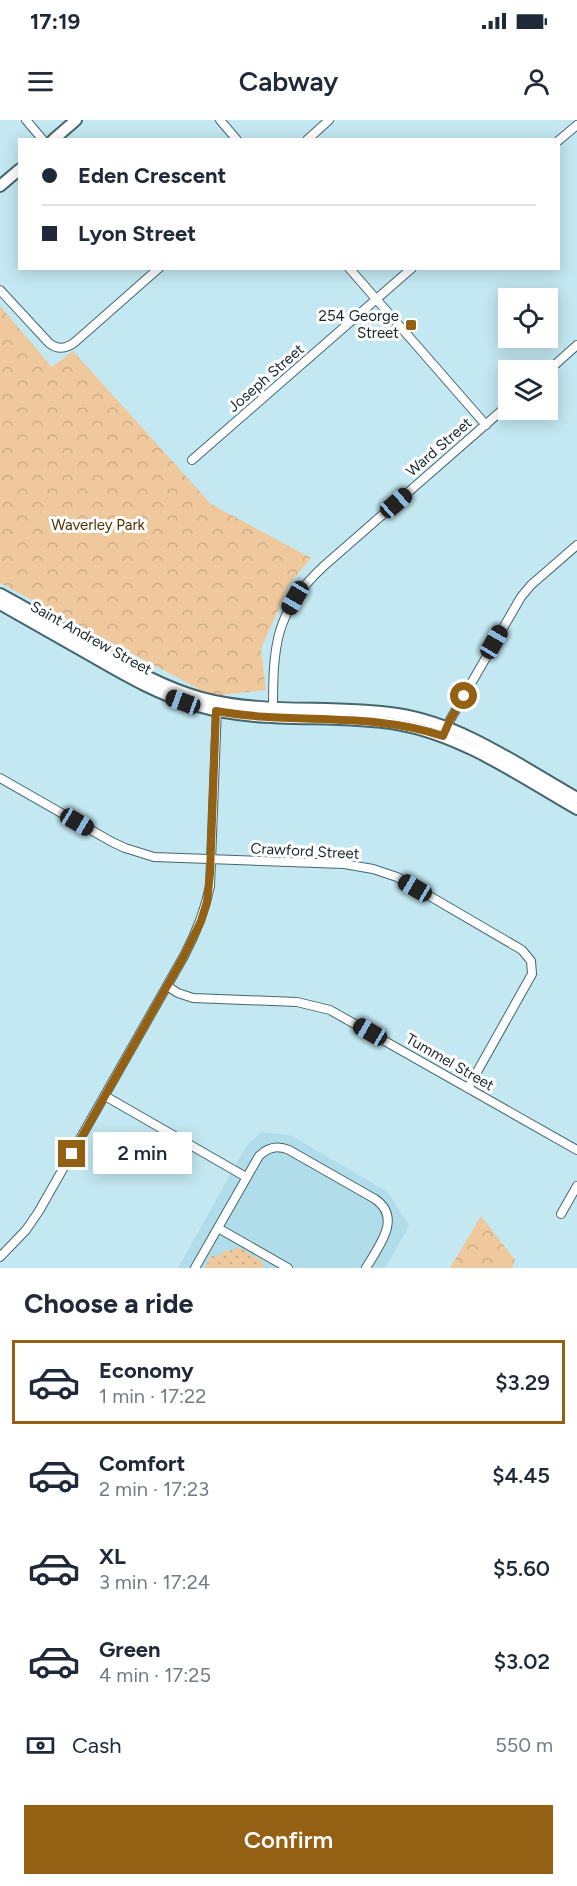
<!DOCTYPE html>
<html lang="en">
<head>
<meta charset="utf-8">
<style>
	body { margin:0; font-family:Figtree,sans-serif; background:#f2f2f3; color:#1f2937; height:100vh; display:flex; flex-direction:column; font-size:22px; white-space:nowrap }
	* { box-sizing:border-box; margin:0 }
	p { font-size:20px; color:#747a83 }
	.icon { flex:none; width:33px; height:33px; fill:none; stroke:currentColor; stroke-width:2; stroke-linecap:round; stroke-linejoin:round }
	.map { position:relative; height:1148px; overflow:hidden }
	.drawer { display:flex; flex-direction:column; background:#fff; flex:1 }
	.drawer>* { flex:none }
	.top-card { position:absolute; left:18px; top:18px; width:542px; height:132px; border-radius:0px; box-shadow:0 3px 15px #0003; display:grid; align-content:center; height:132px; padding:0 24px; background:#fff }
	.fabs { position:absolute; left:498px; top:168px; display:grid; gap:12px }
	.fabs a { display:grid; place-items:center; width:60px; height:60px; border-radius:0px; background:#fff; box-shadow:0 3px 15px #0003; font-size:30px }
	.end { position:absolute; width:27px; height:27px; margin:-14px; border:8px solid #946013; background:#fff; box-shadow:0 0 0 3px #fff }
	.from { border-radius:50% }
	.bubble { position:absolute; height:42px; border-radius:0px; background:#fff; box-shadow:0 3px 15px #0003; font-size:20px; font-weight:600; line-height:42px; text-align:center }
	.car { position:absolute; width:18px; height:36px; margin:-18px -9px; border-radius:8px; box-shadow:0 0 4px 2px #0007; background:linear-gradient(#222 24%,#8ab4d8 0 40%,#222 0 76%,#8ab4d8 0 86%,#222 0) }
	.top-card b { display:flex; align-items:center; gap:21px; height:57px; font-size:22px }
	.top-card b+b { border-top:2px solid #e0e1e3 }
	.top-card i { width:15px; height:15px; background:#1f2937 }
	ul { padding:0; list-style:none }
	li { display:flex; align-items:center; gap:18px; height:84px; margin:0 12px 9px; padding:0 12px; border:3px solid transparent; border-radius:0px }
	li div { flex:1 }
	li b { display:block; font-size:22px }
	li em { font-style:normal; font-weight:600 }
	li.selected { border-color:#946013 }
	li>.icon { width:54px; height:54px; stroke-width:1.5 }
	h2 { padding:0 24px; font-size:27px; line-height:72px }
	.pay { display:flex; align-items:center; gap:15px; height:66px; padding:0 24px; font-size:22px }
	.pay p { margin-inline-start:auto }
	.cta { display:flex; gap:12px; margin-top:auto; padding:12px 24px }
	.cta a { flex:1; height:69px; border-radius:0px; background:#946013; color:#fff; font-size:24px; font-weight:600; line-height:69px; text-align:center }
	.status { display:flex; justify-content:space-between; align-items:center; height:42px; padding:0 30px; background:#fff; direction:ltr }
	.status svg { height:16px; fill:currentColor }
	header { display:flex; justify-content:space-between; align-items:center; height:78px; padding:0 24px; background:#fff; font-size:27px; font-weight:600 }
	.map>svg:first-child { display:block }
</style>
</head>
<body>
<div class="status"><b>17:19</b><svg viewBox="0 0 49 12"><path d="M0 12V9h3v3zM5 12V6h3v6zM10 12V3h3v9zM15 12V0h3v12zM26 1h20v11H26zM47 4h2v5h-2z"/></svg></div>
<header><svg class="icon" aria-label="menu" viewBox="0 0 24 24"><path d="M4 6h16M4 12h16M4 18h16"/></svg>Cabway<svg class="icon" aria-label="person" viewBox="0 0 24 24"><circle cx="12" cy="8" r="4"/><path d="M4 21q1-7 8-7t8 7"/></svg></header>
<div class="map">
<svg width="577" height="1148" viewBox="0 0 577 1148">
	<defs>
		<pattern id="grass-dots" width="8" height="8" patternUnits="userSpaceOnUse" patternTransform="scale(1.5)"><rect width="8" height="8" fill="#efc99d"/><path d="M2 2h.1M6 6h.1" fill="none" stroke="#ccad87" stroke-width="1.8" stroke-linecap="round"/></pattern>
		<pattern id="park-crowns" width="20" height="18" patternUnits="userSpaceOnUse" patternTransform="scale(1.5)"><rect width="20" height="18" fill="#efc99d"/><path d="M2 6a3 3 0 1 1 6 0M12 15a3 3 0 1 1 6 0" fill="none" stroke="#ccad87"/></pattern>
	</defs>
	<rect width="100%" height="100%" fill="#c3e8f1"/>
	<polygon fill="#b0dde9" points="261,1012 290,1015 388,1072 409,1106 385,1148 178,1148 247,1025"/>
	<polygon fill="url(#grass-dots)" points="238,1127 262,1141 264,1148 205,1148 211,1136 216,1135 218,1137 224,1131 233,1130"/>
	<g fill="url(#park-crowns)">
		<polygon points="0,186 52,247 73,231 211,384 311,438 290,463 261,529 266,570 212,576 0,463"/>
		<polygon points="481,1096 515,1140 512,1148 450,1148"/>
	</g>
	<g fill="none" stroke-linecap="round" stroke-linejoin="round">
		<defs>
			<g id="street">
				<polyline points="26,0 43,20"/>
				<polyline points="220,0 237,20"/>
				<polyline points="307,20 329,0"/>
				<polyline points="558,21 577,5"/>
				<polyline points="349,148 486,305"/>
				<path d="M 0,170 L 49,223 C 58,230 66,229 75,222 L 159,148"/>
				<polyline points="548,251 577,225"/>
				<polyline points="192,340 412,148"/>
				<path d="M 273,592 C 273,527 274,491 325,445 L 508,285"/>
				<polyline points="445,612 450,600 521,477 531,465 577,425"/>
				<polyline points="0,658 112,722 125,728 154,737 344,744 373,749 397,757 522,830 531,841 532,854 468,968"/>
				<polyline points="167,866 178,873 193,878 297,882 330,890 577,1030"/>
				<polyline points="105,976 246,1057"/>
				<polyline points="561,1094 577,1066"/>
				<polyline points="218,1108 288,1148"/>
				<path d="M 0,1137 L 26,1110 L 39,1091 L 184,836 C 196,813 205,791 210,766 L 217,588"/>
				<path d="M 195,1148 L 259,1036 C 268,1027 277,1025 289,1030 L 375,1079 C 403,1098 378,1127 366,1148"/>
			</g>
			<g id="secondary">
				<polyline points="53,20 76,0"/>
				<polyline points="0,66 20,49"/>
				<path d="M 0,474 C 33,492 66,511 99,530 C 132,549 165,568 202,578 C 265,595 332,584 397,594 C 463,604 520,646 577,678"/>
				<path d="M 0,484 C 32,502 63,520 95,538 C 128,557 161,576 198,586 C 263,605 331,593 397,604 C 462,615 521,657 577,689"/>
			</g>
		</defs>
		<use href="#street" stroke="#45666e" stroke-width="10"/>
		<use href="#secondary" stroke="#45666e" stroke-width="14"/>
		<use href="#street" stroke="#fff" stroke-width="8"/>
		<use href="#secondary" stroke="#fff" stroke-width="10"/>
	</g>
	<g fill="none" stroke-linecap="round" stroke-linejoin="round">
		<path stroke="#946013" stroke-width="8" d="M 72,1034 L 184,836 L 201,801 L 207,782 L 210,753 L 216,591 C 293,605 369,591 443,616 L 450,600 L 464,576"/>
	</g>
	<rect fill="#946013" stroke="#fff" stroke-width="2" x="405" y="199" width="12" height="12" rx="3"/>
	<g text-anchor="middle" stroke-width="6" stroke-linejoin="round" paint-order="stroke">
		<g font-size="15" fill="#19272b" stroke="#fff" text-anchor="end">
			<text x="399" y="201">254 George<tspan x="399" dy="17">Street</tspan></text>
		</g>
		<g font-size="15" fill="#19272b" stroke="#fff">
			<text transform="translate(266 258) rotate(-41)" y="5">Joseph Street</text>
			<text transform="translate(439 327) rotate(-41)" y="5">Ward Street</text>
			<text transform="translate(91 518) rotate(29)" y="5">Saint Andrew Street</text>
			<text transform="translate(305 731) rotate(3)" y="5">Crawford Street</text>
			<text transform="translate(450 942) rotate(30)" y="5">Tummel Street</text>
		</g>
		<g font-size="15" fill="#513101" stroke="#fff">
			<text x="98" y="410">Waverley Park</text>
		</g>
	</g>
</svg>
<div class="fabs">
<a><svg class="icon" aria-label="locate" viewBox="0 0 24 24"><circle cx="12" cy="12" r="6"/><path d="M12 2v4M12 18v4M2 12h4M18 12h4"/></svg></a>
<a><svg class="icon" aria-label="layers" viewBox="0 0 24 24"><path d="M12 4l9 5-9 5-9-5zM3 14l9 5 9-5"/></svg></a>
</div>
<i class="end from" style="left:464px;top:576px"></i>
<i class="end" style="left:72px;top:1034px"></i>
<div class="bubble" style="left:93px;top:1012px;width:99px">2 min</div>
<i class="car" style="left:396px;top:383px;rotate:49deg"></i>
<i class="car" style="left:295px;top:478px;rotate:210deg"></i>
<i class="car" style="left:494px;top:522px;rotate:30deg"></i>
<i class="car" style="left:183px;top:582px;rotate:290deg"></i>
<i class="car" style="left:77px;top:702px;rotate:120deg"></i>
<i class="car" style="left:415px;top:768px;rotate:300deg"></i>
<i class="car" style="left:370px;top:912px;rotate:300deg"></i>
<div class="top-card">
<b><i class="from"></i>Eden Crescent</b>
<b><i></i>Lyon Street</b>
</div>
</div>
<section class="drawer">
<h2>Choose a ride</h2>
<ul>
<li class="selected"><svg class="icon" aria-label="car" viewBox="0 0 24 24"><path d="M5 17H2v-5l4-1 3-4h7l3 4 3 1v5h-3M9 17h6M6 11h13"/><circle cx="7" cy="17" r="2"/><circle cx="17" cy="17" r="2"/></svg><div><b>Economy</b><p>1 min · 17:22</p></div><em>$3.29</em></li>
<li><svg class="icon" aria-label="car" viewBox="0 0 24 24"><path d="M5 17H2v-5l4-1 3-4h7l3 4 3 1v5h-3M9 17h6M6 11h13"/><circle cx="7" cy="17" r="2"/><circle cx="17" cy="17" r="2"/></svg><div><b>Comfort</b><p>2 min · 17:23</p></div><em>$4.45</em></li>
<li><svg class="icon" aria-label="car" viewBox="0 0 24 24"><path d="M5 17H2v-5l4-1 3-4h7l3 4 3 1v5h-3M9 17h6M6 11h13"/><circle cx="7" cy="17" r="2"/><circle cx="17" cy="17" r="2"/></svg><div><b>XL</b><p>3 min · 17:24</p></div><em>$5.60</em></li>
<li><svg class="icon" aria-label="car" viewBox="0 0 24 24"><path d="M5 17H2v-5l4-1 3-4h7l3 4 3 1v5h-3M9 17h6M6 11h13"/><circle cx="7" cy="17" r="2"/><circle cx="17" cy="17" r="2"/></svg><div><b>Green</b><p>4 min · 17:25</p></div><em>$3.02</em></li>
</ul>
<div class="pay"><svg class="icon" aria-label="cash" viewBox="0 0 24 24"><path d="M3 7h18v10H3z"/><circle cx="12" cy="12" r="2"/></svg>Cash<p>550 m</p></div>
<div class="cta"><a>Confirm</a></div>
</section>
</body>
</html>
